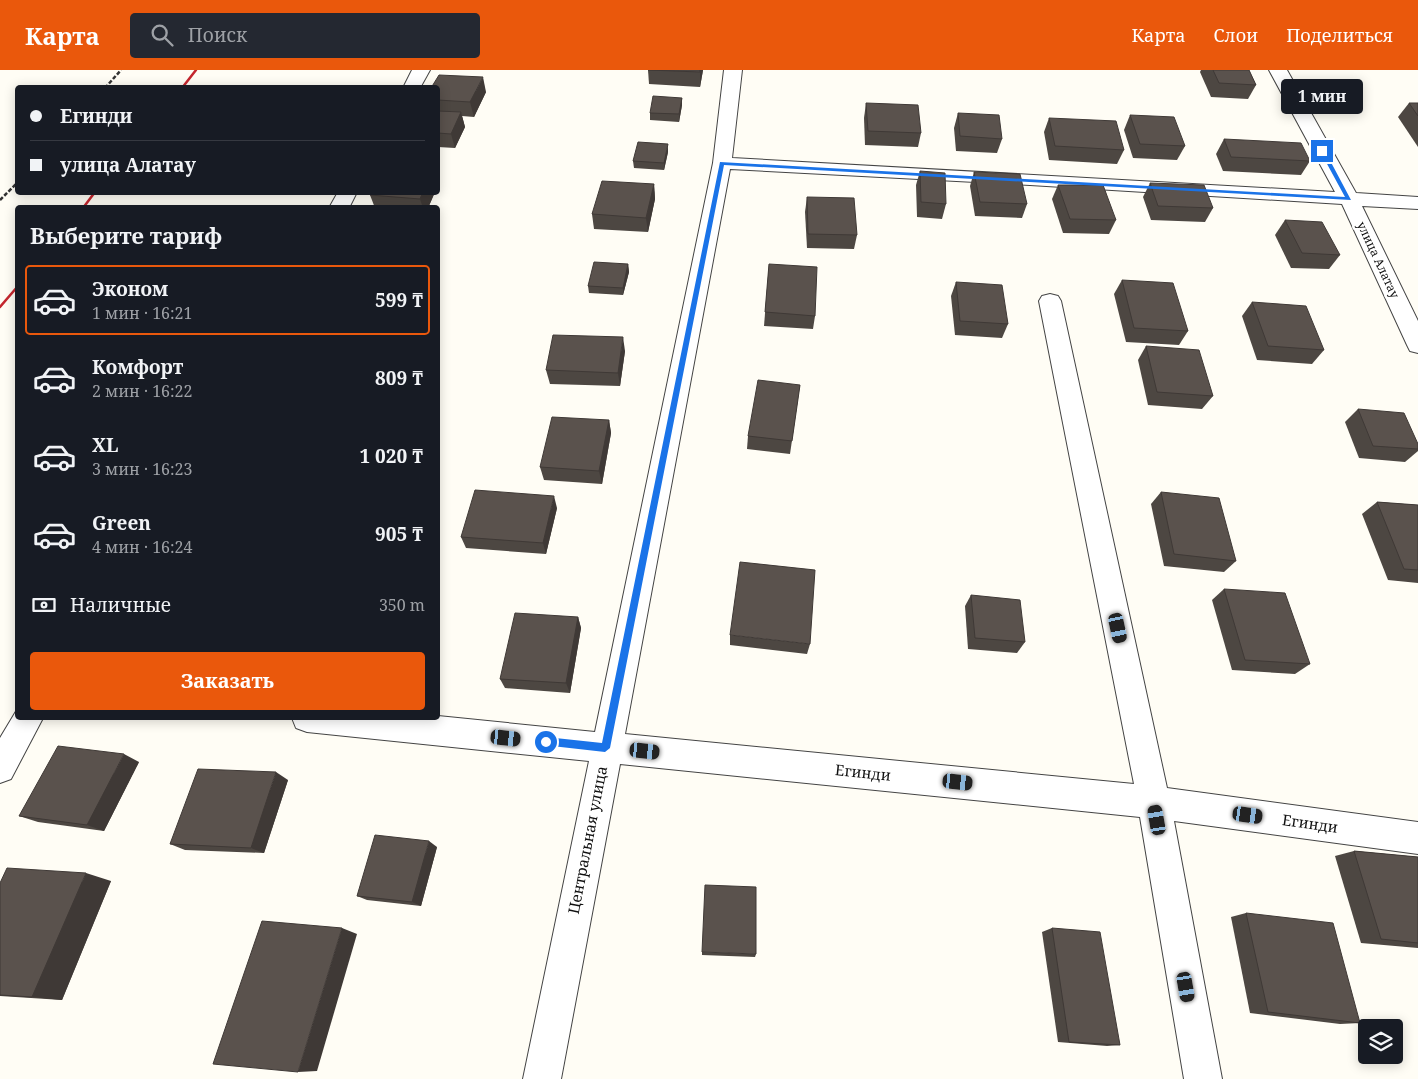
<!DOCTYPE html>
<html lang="ru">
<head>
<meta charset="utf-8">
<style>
	body { margin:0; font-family:"Noto Serif",serif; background:#242831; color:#f1f3f6; height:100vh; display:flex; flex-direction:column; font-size:19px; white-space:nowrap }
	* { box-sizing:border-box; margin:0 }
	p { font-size:16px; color:#9ea1a6 }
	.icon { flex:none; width:28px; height:28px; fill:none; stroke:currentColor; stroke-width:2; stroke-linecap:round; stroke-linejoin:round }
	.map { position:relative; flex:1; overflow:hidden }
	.side { position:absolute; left:15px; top:135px; width:425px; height:515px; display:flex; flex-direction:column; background:#171b24; border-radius:5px; box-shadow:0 2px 12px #0003 }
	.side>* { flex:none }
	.guide { position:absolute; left:15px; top:15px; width:425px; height:110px; border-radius:5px; box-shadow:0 2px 12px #0003; display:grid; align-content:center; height:110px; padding:0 15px; background:#171b24 }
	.buttons { position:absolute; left:1358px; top:949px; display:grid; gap:10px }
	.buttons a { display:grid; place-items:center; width:45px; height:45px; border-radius:5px; background:#171b24; box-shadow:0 2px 12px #0003; font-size:25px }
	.end { position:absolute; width:22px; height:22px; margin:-11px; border:6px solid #1a73e8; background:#fff; box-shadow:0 0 0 2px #fff }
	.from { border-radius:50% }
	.bubble { position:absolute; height:35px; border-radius:5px; background:#171b24; box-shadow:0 2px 12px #0003; font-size:16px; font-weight:700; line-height:35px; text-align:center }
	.car { position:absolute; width:15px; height:30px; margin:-15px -8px; border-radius:6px; box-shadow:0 0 4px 1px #0007; background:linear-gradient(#222 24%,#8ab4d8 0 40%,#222 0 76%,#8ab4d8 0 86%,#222 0) }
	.guide b { display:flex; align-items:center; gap:18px; height:48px; font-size:19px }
	.guide b+b { border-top:1px solid #363941 }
	.guide i { width:12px; height:12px; background:#f1f3f6 }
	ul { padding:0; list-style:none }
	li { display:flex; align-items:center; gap:15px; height:70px; margin:0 10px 8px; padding:0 5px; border:2px solid transparent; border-radius:5px }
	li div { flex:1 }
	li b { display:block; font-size:19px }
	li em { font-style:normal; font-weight:700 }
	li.current { border-color:#ea580c }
	li>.icon { width:45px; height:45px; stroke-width:1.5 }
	h2 { padding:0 15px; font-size:22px; line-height:60px }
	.pay { display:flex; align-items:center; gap:12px; height:55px; padding:0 15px; font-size:19px }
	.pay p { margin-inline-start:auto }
	.cta { display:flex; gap:10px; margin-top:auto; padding:10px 15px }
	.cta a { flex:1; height:58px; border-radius:5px; background:#ea580c; color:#fff; font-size:20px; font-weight:700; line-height:58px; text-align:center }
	header { display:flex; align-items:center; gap:30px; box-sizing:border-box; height:70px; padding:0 25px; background:#ea580c; color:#fff }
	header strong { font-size:24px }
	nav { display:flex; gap:28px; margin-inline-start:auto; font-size:18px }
	.search { width:350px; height:45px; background:#242831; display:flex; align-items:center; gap:12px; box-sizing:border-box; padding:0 18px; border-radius:5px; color:#9ea1a6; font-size:19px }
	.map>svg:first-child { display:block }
</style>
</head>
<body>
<header>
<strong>Карта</strong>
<div class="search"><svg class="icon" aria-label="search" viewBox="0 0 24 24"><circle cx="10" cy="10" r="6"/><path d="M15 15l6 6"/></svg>Поиск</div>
<nav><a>Карта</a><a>Слои</a><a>Поделиться</a></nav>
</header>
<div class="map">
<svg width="1418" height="1009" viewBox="0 0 1418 1009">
	<rect width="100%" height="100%" fill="#fffdf5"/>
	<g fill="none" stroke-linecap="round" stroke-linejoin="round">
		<defs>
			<g id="minor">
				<polygon points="412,0 430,0 420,18 403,18"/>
				<polygon points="724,0 742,0 732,88 1335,122 1269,0 1287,0 1356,123 1418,127 1418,139 1362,136 1418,251 1418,283 1410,281 1407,275 1342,134 1030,115 730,99 625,664 1134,714 1039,231 1042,226 1050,224 1058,226 1061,231 1167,718 1418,752 1418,784 1174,751 1222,1009 1184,1009 1140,747 620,694 561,1009 523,1009 589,691 307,662 296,658 292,648 438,646 595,662 713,93"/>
				<polygon points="338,122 357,122 349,138 329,138"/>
				<polygon points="18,638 18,648 43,648 11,709 0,713 0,668"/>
			</g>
		</defs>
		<use href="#minor" stroke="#444" stroke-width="2"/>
		<g stroke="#333" stroke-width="2.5" stroke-dasharray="4 2" stroke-linecap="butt">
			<polyline points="105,18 121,0"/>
			<polyline points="0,130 18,112"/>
		</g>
		<use href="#minor" fill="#fff" fill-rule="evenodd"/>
		<g stroke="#c4262e" stroke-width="2.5">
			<polyline points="182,18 196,0"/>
			<polyline points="83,138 95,122"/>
			<polyline points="0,237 18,216"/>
		</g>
	</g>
	<g fill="#4d4742">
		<polygon points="648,0 703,0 700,17 649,14"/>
		<polygon points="1201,0 1249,0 1256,15 1248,29 1211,27 1200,2"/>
		<polygon points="438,18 486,22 474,47 462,46 465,57 455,78 438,77"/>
		<polygon points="682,28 682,35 679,52 650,50 650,43"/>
		<polygon points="866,33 921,63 918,77 865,75 864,48"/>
		<polygon points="1409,33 1418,33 1418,77 1398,47"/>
		<polygon points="958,43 1002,69 997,83 956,81 954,58"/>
		<polygon points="1130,45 1185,76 1177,90 1133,88 1124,60"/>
		<polygon points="1049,48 1124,80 1117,94 1049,90 1044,62"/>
		<polygon points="1224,69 1310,91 1301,105 1223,101 1216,84"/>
		<polygon points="668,82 664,100 634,98 633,91"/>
		<polygon points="920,101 946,134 942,149 917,147 916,115"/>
		<polygon points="974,102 1027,134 1022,148 975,146 970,116"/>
		<polygon points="1150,113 1213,138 1205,152 1151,150 1143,127"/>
		<polygon points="654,114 655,129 648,162 594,159 592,144"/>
		<polygon points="1058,115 1116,150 1109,164 1063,163 1052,129"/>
		<polygon points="435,122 428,138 375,138 370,125"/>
		<polygon points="807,127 857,165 854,179 807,178 805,142"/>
		<polygon points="1285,150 1340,185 1329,199 1291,198 1275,165"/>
		<polygon points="628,194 629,202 623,225 589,223 588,216"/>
		<polygon points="769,194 815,246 813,259 764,256"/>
		<polygon points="1122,210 1188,261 1179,275 1126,272 1114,224"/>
		<polygon points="956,212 1008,254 1002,268 955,265 951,226"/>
		<polygon points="1252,232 1324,280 1312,294 1257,290 1242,246"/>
		<polygon points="1146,276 1213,326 1202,339 1148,335 1138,290"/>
		<polygon points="625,281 620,316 550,314 546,300"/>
		<polygon points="800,315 790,384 747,379 748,366"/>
		<polygon points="1358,339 1418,374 1418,381 1405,392 1359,388 1345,352"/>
		<polygon points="609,350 611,363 602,414 544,410 540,397"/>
		<polygon points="1161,422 1236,491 1224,502 1164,496 1151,434"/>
		<polygon points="1377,432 1418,435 1418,513 1388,510 1362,444"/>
		<polygon points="557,438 546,484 466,478 461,467"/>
		<polygon points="1224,519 1310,594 1295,604 1232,600 1212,530"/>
		<polygon points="971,525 1025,572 1017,583 968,579 965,536"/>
		<polygon points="578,547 581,558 570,623 505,618 500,609"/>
		<polygon points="730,565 810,574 807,584 730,575"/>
		<polygon points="139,692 104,761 38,752 19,746"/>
		<polygon points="288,710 264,783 185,780 170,774"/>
		<polygon points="437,777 421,836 367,830 357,826"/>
		<polygon points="1354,781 1418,787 1418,878 1361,873 1335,786"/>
		<polygon points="111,811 62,930 0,926 0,813"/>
		<polygon points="1246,843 1360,953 1340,954 1250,943 1231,847"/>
		<polygon points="1052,858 1120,975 1107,976 1058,972 1042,862"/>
		<polygon points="702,882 756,884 755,887 702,885"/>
	</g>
	<g fill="#3f3936">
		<polygon points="700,0 703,0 700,17"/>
		<polygon points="483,7 486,22 474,47 470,32"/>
		<polygon points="682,28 682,35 679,52 679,44"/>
		<polygon points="461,42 465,57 455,78 451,64"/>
		<polygon points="668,74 668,82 664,100 664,93"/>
		<polygon points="654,114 655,129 648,162 646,148"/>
		<polygon points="423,122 435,122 428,138 423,138 420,129"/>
		<polygon points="628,194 629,202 623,225 623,218"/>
		<polygon points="623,267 625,281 620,316 618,303"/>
		<polygon points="609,350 611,363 602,414 599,401"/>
		<polygon points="554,426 557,438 546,484 543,473"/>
		<polygon points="578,547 581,558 570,623 566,613"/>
		<polygon points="124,684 139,692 104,761 87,755"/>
		<polygon points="276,702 288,710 264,783 251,778"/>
		<polygon points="429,771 437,777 421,836 412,832"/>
		<polygon points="86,803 111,811 62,930 32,927"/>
		<polygon points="342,858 357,864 317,1001 298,1002"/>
	</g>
	<g fill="#5a524d" stroke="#3f3936">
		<polygon points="648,0 700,0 700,2"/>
		<polygon points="1213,0 1249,0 1256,15 1219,13"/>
		<polygon points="439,5 483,7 470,32 438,30 438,18 431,18"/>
		<polygon points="653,26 682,28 679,44 650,43"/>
		<polygon points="866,33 918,35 921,63 868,61"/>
		<polygon points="1409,33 1418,33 1418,46"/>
		<polygon points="438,41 461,42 451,64 438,63"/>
		<polygon points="958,43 999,45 1002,69 960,66"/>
		<polygon points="1130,45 1174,47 1185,76 1140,74"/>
		<polygon points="1049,48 1116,51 1124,80 1055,76"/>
		<polygon points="1224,69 1301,73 1310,91 1231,87"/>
		<polygon points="638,72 668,74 664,93 633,91"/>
		<polygon points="920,101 945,103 946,134 921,132"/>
		<polygon points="974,102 1020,104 1027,134 980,132"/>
		<polygon points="602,111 654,114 646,148 592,144"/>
		<polygon points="1150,113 1204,115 1213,138 1158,136"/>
		<polygon points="1058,115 1103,115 1116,150 1070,149"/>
		<polygon points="371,122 423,122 420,129 370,125"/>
		<polygon points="807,127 854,128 857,165 808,164"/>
		<polygon points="1285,150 1322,152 1340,185 1302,183"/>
		<polygon points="594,192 628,194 623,218 588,216"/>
		<polygon points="769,194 817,197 815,246 765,242"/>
		<polygon points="1122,210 1173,213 1188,261 1134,258"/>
		<polygon points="956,212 1002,215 1008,254 960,251"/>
		<polygon points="1252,232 1306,236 1324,280 1268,276"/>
		<polygon points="553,265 623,267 618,303 546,300"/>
		<polygon points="1146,276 1199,280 1213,326 1157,322"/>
		<polygon points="758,310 800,315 792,371 748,366"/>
		<polygon points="1358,339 1404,343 1418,374 1418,379 1373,376"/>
		<polygon points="552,347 609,350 599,401 540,397"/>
		<polygon points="475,420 554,426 543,473 461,467"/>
		<polygon points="1161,422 1219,428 1236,491 1174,484"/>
		<polygon points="1377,432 1418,435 1418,500 1404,499"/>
		<polygon points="740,492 815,500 810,574 730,565"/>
		<polygon points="1224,519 1285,523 1310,594 1245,590"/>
		<polygon points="971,525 1020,530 1025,572 975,568"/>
		<polygon points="515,543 578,547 566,613 500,609"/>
		<polygon points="58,676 124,684 87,755 19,746"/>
		<polygon points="198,699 276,702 251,778 170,774"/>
		<polygon points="375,765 429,771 412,832 357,826"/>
		<polygon points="1354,781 1418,787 1418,873 1381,869"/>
		<polygon points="7,798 86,803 32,927 0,925 0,813"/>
		<polygon points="705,815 756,817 756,884 702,882"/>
		<polygon points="1246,843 1333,853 1360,953 1268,942"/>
		<polygon points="262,851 342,858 298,1002 213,994"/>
		<polygon points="1052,858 1100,862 1120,975 1069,972"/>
	</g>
	<polygon fill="#1a73e8" points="1322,79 1325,81 1351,130 724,95 610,678 605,682 543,675 541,672 546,667 602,673 720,92 1345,127 1320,81"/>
	<g text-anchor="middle" stroke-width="5" stroke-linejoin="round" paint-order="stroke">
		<g font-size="12" fill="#111" stroke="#fff">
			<text transform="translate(1378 190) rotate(65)" y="4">улица Алатау</text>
		</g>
		<g font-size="15" fill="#111" stroke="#fff">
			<text transform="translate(863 703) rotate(6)" y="5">Егинди</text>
			<text transform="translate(1310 754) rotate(8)" y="5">Егинди</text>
			<text transform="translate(588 770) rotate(-79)" y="5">Центральная улица</text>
		</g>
	</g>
</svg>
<div class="buttons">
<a><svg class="icon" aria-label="layers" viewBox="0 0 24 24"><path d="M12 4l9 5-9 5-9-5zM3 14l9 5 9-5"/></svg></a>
</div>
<i class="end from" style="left:546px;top:672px"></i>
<i class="end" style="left:1322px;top:81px"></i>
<div class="bubble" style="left:1281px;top:9px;width:82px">1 мин</div>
<i class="car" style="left:1118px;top:558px;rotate:168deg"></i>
<i class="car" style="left:506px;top:668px;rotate:96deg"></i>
<i class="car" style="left:645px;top:681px;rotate:96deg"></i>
<i class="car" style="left:958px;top:712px;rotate:96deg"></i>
<i class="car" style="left:1248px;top:745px;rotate:98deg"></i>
<i class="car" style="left:1157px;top:750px;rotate:350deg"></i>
<i class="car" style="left:1186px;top:917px;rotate:170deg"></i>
<div class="guide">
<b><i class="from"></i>Егинди</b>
<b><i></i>улица Алатау</b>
</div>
<section class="side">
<h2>Выберите тариф</h2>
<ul>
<li class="current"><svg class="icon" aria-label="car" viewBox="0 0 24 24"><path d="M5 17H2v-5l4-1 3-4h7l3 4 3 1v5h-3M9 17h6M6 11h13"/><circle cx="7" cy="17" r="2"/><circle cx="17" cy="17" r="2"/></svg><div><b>Эконом</b><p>1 мин · 16:21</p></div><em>599 ₸</em></li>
<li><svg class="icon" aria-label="car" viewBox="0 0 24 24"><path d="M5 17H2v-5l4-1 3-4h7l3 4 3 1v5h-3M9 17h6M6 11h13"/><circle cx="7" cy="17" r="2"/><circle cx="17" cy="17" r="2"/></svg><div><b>Комфорт</b><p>2 мин · 16:22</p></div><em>809 ₸</em></li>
<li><svg class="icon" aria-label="car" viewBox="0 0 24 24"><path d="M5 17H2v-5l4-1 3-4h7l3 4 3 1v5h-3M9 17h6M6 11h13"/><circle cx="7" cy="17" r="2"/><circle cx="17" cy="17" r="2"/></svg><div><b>XL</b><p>3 мин · 16:23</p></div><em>1 020 ₸</em></li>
<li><svg class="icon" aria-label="car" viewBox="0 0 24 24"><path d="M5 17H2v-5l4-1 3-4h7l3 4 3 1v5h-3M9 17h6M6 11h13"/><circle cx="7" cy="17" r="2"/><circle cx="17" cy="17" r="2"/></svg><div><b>Green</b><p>4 мин · 16:24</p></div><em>905 ₸</em></li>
</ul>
<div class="pay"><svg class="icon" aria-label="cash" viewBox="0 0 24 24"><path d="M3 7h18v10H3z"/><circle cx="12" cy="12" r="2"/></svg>Наличные<p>350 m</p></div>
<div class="cta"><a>Заказать</a></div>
</section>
</div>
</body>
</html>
